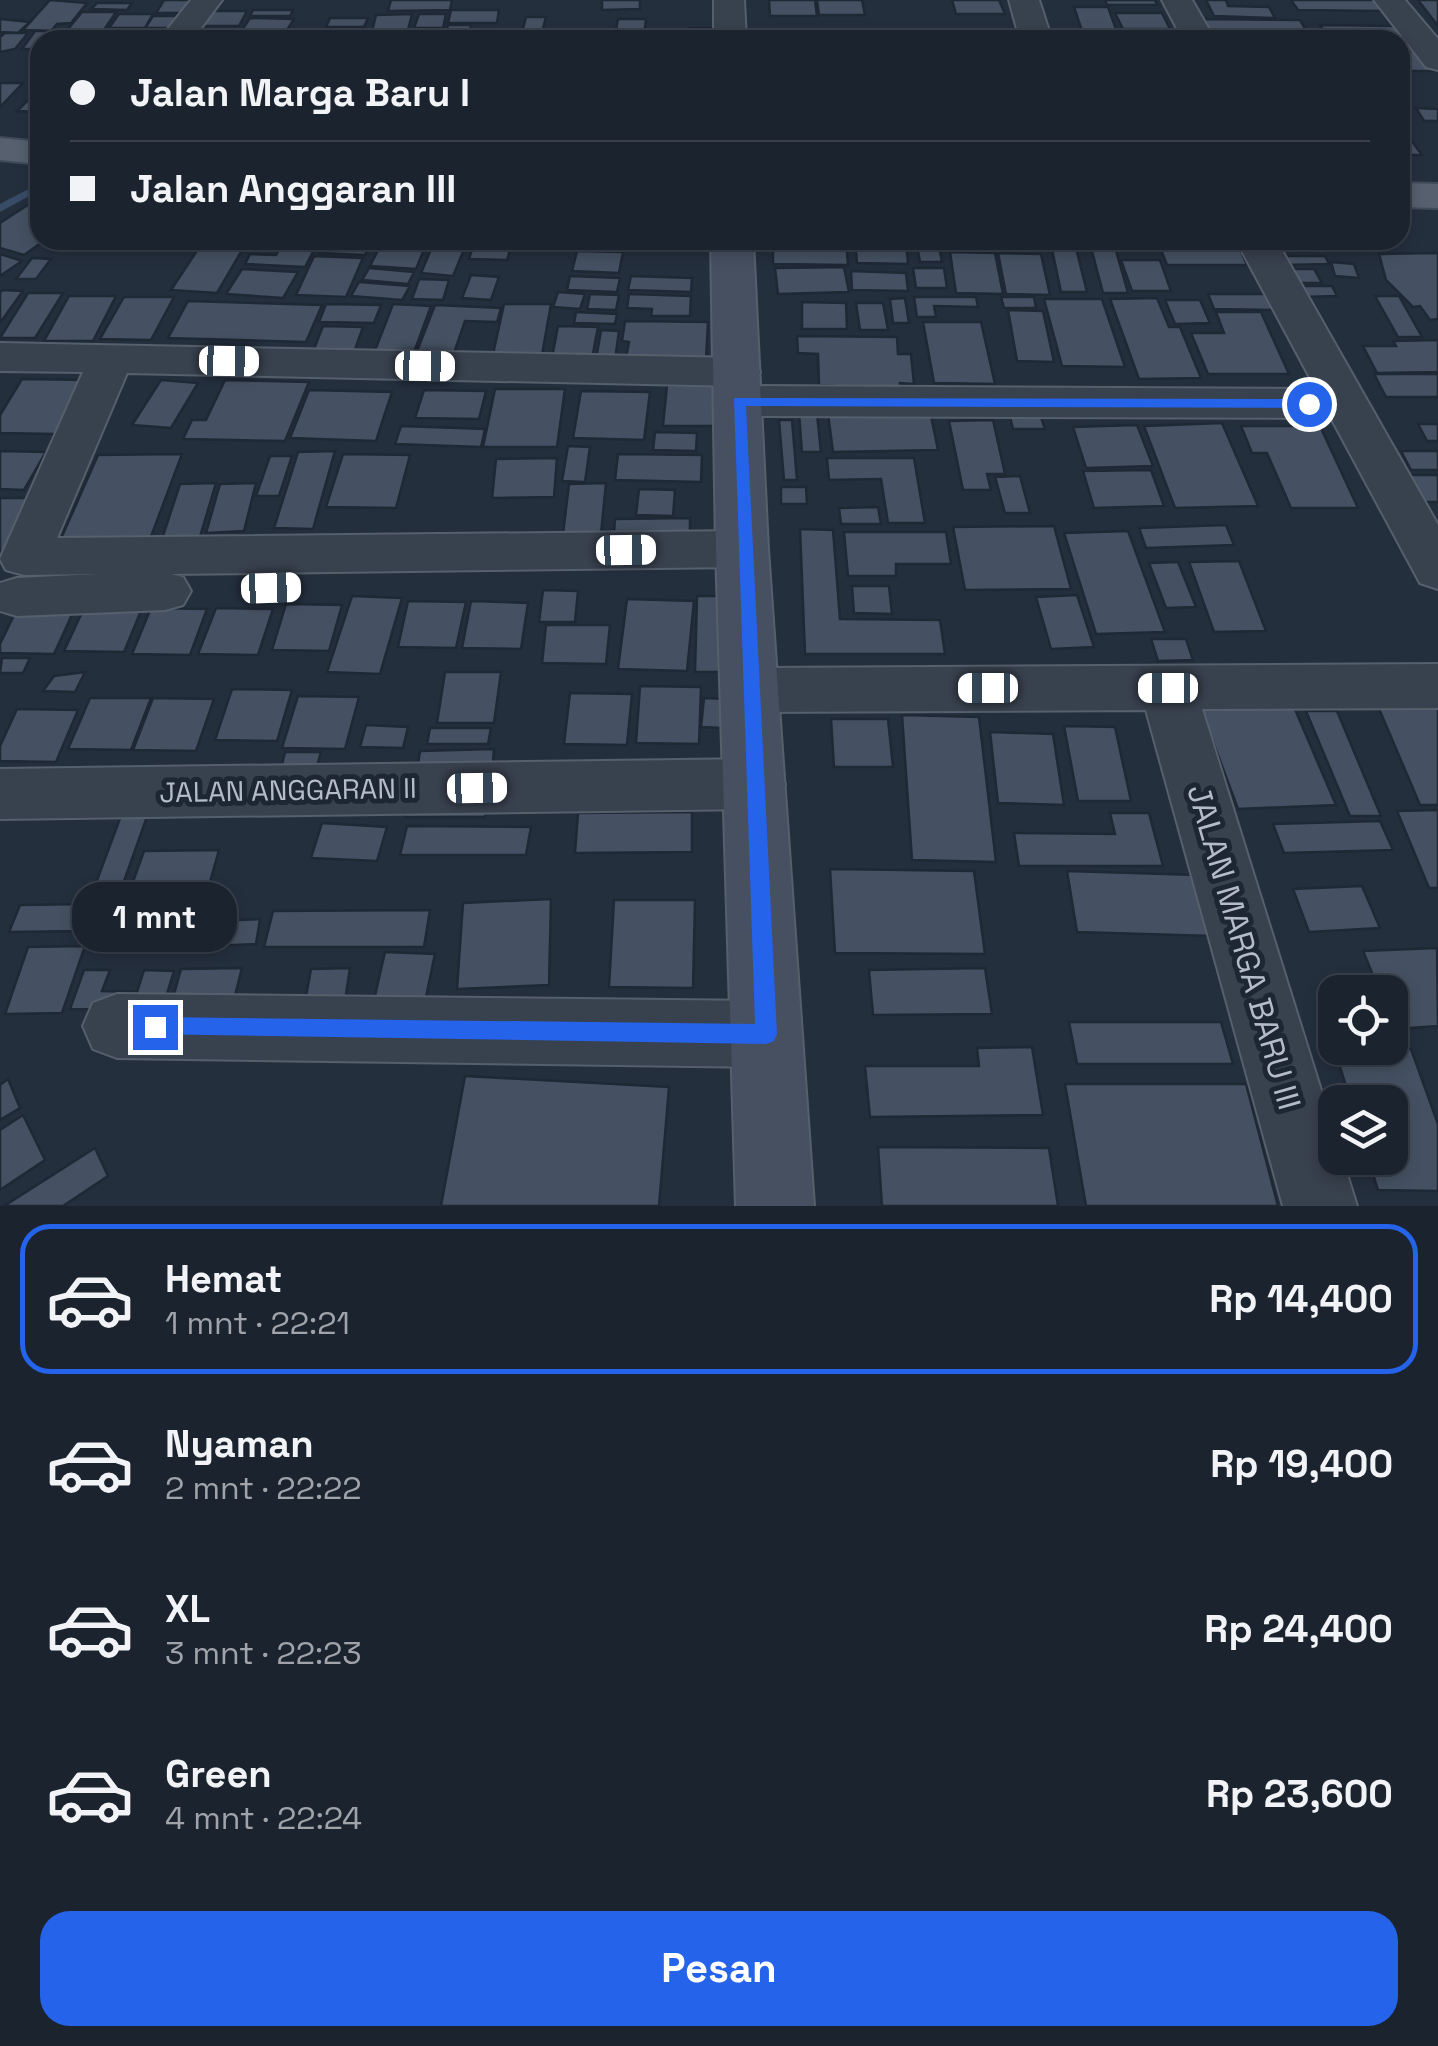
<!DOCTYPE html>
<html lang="id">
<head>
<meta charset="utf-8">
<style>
	body { margin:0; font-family:"Space Grotesk",sans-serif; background:#242b36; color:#f1f3f6; height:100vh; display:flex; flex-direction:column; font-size:38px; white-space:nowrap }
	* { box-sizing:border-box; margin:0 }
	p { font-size:32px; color:#a0a4aa }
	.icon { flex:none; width:55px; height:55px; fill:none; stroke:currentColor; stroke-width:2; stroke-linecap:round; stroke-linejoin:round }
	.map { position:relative; height:1206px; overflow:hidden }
	.drawer { display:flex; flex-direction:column; background:#1b232e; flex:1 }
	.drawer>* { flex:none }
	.hud { position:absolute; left:30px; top:30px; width:1380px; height:220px; border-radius:30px; box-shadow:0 5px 15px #0003,0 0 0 2px #39404a; display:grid; align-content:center; height:220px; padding:0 40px; background:#1b232e }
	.controls { position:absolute; left:1318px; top:975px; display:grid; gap:20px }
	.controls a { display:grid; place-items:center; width:90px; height:90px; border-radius:20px; background:#1b232e; box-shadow:0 5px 15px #0003,0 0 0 2px #39404a; font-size:50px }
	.end { position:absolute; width:45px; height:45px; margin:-22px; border:12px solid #2563eb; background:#fff; box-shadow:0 0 0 5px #fff }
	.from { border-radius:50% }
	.bubble { position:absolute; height:70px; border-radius:30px; background:#1b232e; box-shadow:0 5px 15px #0003,0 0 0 2px #39404a; font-size:32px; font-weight:600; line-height:70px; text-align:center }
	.car { position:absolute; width:30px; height:60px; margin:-30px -15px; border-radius:12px; box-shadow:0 0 8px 2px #0007; background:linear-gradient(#fff 24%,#345 0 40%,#fff 0 76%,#345 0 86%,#fff 0) }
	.hud b { display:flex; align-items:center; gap:35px; height:95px; font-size:38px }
	.hud b+b { border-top:2px solid #39404a }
	.hud i { width:25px; height:25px; background:#f1f3f6 }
	ul { padding:18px 0 0; list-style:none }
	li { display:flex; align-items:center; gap:30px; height:150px; margin:0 20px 15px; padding:0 20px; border:5px solid transparent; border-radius:30px }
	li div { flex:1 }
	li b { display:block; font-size:38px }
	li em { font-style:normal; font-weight:600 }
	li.active { border-color:#2563eb }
	li>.icon { width:90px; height:90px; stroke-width:1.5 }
	.cta { display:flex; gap:20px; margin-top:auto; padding:20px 40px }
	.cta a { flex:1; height:115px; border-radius:30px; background:#2563eb; color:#fff; font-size:40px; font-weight:600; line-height:115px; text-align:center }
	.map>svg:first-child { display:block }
</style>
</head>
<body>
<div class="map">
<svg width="1438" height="1206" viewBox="0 0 1438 1206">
	<rect width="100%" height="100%" fill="#242f3e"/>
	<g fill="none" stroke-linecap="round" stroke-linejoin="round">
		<polygon fill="#394c67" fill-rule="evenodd" points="40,183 40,190 0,212 0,204"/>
	</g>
	<g fill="#455162" stroke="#1f2835" stroke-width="2.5">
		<polygon points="50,0 87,3 71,23 57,24 51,31 23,30"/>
		<polygon points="164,0 197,0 189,13 156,13"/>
		<polygon points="391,0 452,0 450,10 388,11"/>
		<polygon points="602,0 640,0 640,9 602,10"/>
		<polygon points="769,0 815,0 817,16 770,16"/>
		<polygon points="817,0 862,0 865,15 819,15"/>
		<polygon points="952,0 999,0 1005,14 956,14"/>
		<polygon points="1105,0 1155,0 1157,5 1107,5"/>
		<polygon points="1206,0 1226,0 1228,6 1269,7 1275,18 1214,16"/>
		<polygon points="1291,0 1374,0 1382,11 1298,10"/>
		<polygon points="1418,0 1438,0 1438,26"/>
		<polygon points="97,3 132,3 127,10 91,9"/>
		<polygon points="1074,7 1108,7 1117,32 1082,31"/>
		<polygon points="253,10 293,10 290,16 250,16"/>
		<polygon points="451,10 499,10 497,23 448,23"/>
		<polygon points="203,11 247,11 239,26 194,26"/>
		<polygon points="82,12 116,12 104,30 68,29"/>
		<polygon points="1115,13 1162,13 1170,29 1123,29"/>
		<polygon points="119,14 153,14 145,28 109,28"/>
		<polygon points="412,14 408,30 372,31 376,15"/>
		<polygon points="419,14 446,14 443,28 414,28"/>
		<polygon points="153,16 190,16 183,28 145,28"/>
		<polygon points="526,17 546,17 540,40 520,40"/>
		<polygon points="250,18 294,19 284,35 240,33"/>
		<polygon points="330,18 368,18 364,27 326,27"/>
		<polygon points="0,19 30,22 18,33 0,32"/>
		<polygon points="618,19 646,19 644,35 615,35"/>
		<polygon points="1202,19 1300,20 1312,40 1212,40"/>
		<polygon points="448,25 471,25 468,40 444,40"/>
		<polygon points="1320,25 1395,26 1408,45 1400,44 1400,40 1329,40"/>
		<polygon points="690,28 718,28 719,40 691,40"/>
		<polygon points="491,30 518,30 515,40 488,40"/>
		<polygon points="35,31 64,31 59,40 40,40 40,49 22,49"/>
		<polygon points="5,33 28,33 15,49 0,52 0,37"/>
		<polygon points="362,33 404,33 402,40 360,40"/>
		<polygon points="1400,51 1423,51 1438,71 1400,71"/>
		<polygon points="0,83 23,83 0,107"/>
		<polygon points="40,88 40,112 17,111"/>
		<polygon points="1416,108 1438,109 1438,121 1424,121"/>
		<polygon points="1400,126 1401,126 1422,155 1400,155"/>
		<polygon points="40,197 40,240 45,240 24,255 0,248 0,223"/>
		<polygon points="100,240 184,240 177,248"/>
		<polygon points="204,240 248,240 217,293 171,290"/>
		<polygon points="326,240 334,240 371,242 365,255 320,253"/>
		<polygon points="435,240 468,240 453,276 421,273"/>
		<polygon points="475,240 513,240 507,260 469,259"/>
		<polygon points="589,240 633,240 631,248 588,246"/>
		<polygon points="773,240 846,240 848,265 773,264"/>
		<polygon points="855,240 906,240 908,264 857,263"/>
		<polygon points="916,240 938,240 942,262 920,262"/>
		<polygon points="945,240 995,240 996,245 945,244"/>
		<polygon points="999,240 1044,240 1046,248 1001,247"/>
		<polygon points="1050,240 1074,240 1087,292 1061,292"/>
		<polygon points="1089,240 1113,240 1128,293 1103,293"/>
		<polygon points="1157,240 1236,240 1247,265 1167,265"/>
		<polygon points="1290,240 1310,240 1317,251 1296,251"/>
		<polygon points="1344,240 1376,240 1382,249 1351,250"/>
		<polygon points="381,244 425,247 416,269 370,266"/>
		<polygon points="280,248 314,250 305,267 245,264 250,254 276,255"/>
		<polygon points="577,251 623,252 619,273 572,271"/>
		<polygon points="950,252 995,253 1003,294 956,293"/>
		<polygon points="998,253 1041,254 1050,295 1006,294"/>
		<polygon points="1438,253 1438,319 1430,320 1420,306 1413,307 1386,280 1379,254"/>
		<polygon points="0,254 22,261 0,276"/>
		<polygon points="314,256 363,258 346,297 296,295"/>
		<polygon points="1282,256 1325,256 1329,264 1286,265"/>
		<polygon points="32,258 51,259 36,279 16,279"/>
		<polygon points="1121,260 1160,260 1171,291 1132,291"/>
		<polygon points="1331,262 1354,264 1359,278 1335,276"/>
		<polygon points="844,267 849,292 778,294 775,268"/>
		<polygon points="369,268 414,272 408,284 362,280"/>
		<polygon points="913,268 944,268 947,288 916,288"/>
		<polygon points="242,269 298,272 283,298 226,294"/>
		<polygon points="1284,269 1314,269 1322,283 1292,283"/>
		<polygon points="851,271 906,273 908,291 852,290"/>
		<polygon points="471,275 499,277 491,300 462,298"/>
		<polygon points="570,276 620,278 617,292 567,290"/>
		<polygon points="631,276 692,278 691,292 628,290"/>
		<polygon points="419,279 449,280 443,300 412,299"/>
		<polygon points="359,282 410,286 402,300 351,296"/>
		<polygon points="1297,286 1332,286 1337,296 1302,297"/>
		<polygon points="2,290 23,291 0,323 0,293"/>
		<polygon points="558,292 585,294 580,309 553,307"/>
		<polygon points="28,293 63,293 35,338 0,338"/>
		<polygon points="590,294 619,295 616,310 587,309"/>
		<polygon points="629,294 691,296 690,316 651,316 652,309 627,308"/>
		<polygon points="1208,294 1271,294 1277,310 1214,309"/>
		<polygon points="69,296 116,296 93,341 44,341"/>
		<polygon points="1375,296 1399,296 1422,337 1398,337"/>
		<polygon points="124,297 174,297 151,340 100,339"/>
		<polygon points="914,297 976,297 978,307 934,306 936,317 917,317"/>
		<polygon points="1001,297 1034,297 1036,308 1004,308"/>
		<polygon points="905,298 909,323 893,323 890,299"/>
		<polygon points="1157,298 1169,327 1180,327 1201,378 1139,379 1110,299"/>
		<polygon points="1044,299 1102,299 1125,367 1062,366"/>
		<polygon points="1165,300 1200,300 1210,323 1175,324"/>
		<polygon points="188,301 322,305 306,342 168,338"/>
		<polygon points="802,302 846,303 847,329 802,329"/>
		<polygon points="856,303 883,303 888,330 860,330"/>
		<polygon points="326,304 381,305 374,323 319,322"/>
		<polygon points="393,304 431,306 413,355 374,353"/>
		<polygon points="504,304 551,304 542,355 493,354"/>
		<polygon points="435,305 501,308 497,322 465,321 454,353 417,351"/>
		<polygon points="1008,310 1043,311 1054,362 1017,361"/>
		<polygon points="576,312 617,314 615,324 574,323"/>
		<polygon points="1216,312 1261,312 1289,374 1208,374 1191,333 1224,333"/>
		<polygon points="625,321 708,322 706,360 626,358 629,342 622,341"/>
		<polygon points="923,322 981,322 995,384 934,383"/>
		<polygon points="323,326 363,327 353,355 312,354"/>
		<polygon points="558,326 598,327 591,364 551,363"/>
		<polygon points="601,330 619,331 615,360 596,360"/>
		<polygon points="797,336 897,337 898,354 911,354 914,384 900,383 901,390 819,385 818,354 798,353"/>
		<polygon points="1438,340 1438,372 1377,373 1363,346 1396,346 1393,341"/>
		<polygon points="1374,374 1438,374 1438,397 1386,397"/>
		<polygon points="22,379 86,380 55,434 0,433 0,415"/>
		<polygon points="161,380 198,383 171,428 132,425"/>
		<polygon points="225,380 309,382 285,441 183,439 192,420 206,420"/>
		<polygon points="667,385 719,385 718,426 663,426"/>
		<polygon points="495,389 565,389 557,447 483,447"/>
		<polygon points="309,390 392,392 376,441 290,438"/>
		<polygon points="424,390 486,391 479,419 415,418"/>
		<polygon points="581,391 650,392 644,440 573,438"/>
		<polygon points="1038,408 1045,429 1013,429 1008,409"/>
		<polygon points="930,411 938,450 833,452 828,414"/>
		<polygon points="799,414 817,414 821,452 802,452"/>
		<polygon points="779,420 792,420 797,480 784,480"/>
		<polygon points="993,420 1005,474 987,474 991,490 963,490 949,421"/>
		<polygon points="1222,423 1258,506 1175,508 1144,426"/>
		<polygon points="1418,424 1438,424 1438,441 1427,441"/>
		<polygon points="1137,425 1153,466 1086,468 1073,427"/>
		<polygon points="401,426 485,429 481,447 395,444"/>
		<polygon points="1241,426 1320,426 1358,508 1291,508 1267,453 1252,453"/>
		<polygon points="655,432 697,433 696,451 653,450"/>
		<polygon points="568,446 590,447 585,482 562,481"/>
		<polygon points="0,451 46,452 24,490 0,489"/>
		<polygon points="335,451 313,529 274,528 298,452"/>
		<polygon points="1401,451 1438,451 1438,470 1411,470"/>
		<polygon points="182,454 149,542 59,543 98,455"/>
		<polygon points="343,454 410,455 396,508 326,507"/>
		<polygon points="618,454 702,455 701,482 615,480"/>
		<polygon points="270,456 292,456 279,496 256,496"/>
		<polygon points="557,458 554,497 492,498 496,459"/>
		<polygon points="827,458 914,458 925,523 888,523 881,479 829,480"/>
		<polygon points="1151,470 1164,506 1094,508 1083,471"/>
		<polygon points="1404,475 1438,475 1438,502 1417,502"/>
		<polygon points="1020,476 1030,513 1005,513 995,477"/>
		<polygon points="216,483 199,540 161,542 180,484"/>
		<polygon points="256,483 244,531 206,533 220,484"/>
		<polygon points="606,483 601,534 563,534 569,484"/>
		<polygon points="781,487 806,487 807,504 781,504"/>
		<polygon points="639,489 675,490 673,516 636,515"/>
		<polygon points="0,498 34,498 5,554 0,554"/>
		<polygon points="878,507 881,524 841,524 839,508"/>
		<polygon points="690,518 690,546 613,546 615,519"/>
		<polygon points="1226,525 1234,545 1146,548 1139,528"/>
		<polygon points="1054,526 1071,589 965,590 953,527"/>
		<polygon points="800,529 833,530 840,619 940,620 945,654 805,654"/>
		<polygon points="1128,531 1165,632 1096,634 1064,533"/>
		<polygon points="844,532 946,532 951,564 896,564 896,576 848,576"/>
		<polygon points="1239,561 1266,631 1214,632 1189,562"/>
		<polygon points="1178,562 1196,607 1166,608 1149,563"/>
		<polygon points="852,586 889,586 892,614 854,613"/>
		<polygon points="543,590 578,591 575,622 539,622"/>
		<polygon points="1077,595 1094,647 1051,649 1036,597"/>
		<polygon points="352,596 402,598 380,674 327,672"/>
		<polygon points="697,596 729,596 728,672 695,672"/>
		<polygon points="627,599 694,601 687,671 618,669"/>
		<polygon points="408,601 466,602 456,648 398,647"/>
		<polygon points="471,601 528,603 521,649 462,648"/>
		<polygon points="286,604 342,605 329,651 272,650"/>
		<polygon points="85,606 143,606 124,652 64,651"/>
		<polygon points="18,607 75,608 54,654 0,653 0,644"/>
		<polygon points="151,608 207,609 190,655 132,654"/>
		<polygon points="216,608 273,609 258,655 198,654"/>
		<polygon points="546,625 610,625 606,664 542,663"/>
		<polygon points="1151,639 1186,639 1193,660 1158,661"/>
		<polygon points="2,658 30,658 23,673 0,673"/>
		<polygon points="85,672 75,692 43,691 54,676"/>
		<polygon points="445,672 501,672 494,723 437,723"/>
		<polygon points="640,686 701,687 699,744 636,743"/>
		<polygon points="232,689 292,690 277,741 215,740"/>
		<polygon points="570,693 632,694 627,745 564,744"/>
		<polygon points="298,696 359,697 345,749 282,748"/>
		<polygon points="90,698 151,698 131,750 68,749"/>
		<polygon points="153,698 214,699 196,751 133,750"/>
		<polygon points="704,698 727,699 724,728 701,727"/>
		<polygon points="1291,700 1336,805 1238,809 1199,704"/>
		<polygon points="1377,704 1438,704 1438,805 1420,805"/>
		<polygon points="17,709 78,710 56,762 0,761 0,746"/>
		<polygon points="1306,711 1337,711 1381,816 1350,816"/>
		<polygon points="902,715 979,717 996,862 912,860"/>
		<polygon points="831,719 888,719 893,767 834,767"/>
		<polygon points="366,725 408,727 403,748 360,747"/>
		<polygon points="1064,726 1115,727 1131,801 1078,801"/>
		<polygon points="430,728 491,728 488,744 427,744"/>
		<polygon points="990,732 1053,734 1064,805 998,803"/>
		<polygon points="494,749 492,775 416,777 420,751"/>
		<polygon points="285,752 321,752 315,773 280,773"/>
		<polygon points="487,803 485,817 405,817 407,804"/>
		<polygon points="1438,810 1438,888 1429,888 1397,811"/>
		<polygon points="692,812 692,852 575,853 578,813"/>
		<polygon points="122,813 148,814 123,884 96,883"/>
		<polygon points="1110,813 1149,813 1163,866 1019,866 1014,833 1115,834"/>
		<polygon points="1380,821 1393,850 1284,853 1273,824"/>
		<polygon points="322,823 387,827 377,861 311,858"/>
		<polygon points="407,826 531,827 526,855 400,855"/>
		<polygon points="219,850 208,889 130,890 144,851"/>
		<polygon points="830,869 974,871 985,954 835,953"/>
		<polygon points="1067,871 1198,875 1213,936 1077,932"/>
		<polygon points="1362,886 1380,928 1309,932 1293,889"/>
		<polygon points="551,899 549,985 457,989 463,903"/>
		<polygon points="614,900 695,900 693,988 609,987"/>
		<polygon points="88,904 79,931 9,932 20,905"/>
		<polygon points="430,910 424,947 264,947 273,911"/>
		<polygon points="260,919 256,944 96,951 103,926"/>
		<polygon points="85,946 62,1013 5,1014 28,947"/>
		<polygon points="1437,948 1438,1026 1395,1029 1390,1016 1390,992 1380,992 1363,951"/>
		<polygon points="385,952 435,954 425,1002 374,1000"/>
		<polygon points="242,968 231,1011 169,1012 181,969"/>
		<polygon points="350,968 345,1001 305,1002 311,969"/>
		<polygon points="985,968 992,1014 873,1015 869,970"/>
		<polygon points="84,970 110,970 102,991 137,992 144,970 174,971 162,1010 70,1009"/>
		<polygon points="1069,1022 1221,1022 1233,1064 1077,1064"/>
		<polygon points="1032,1047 1043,1115 870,1117 865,1066 979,1066 977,1048"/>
		<polygon points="1334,1048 1411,1049 1438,1124 1438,1191 1378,1190 1368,1158 1390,1158 1390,1102 1351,1102"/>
		<polygon points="465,1076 669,1087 659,1206 441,1206"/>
		<polygon points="8,1079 20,1108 0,1120 0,1085"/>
		<polygon points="1065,1084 1246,1084 1278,1206 1086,1206"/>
		<polygon points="23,1115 45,1160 0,1190 0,1130"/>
		<polygon points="878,1147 1049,1148 1058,1206 882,1206"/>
		<polygon points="95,1148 108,1176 63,1206 4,1206"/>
	</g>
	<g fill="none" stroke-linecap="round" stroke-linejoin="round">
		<defs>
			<g id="street">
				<polygon points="191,0 222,0 192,40 159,40"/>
				<polygon points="714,0 744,0 746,40 714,40"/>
				<polygon points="1009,0 1039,0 1052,40 1020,40"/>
				<polygon points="1162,0 1192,0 1215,40 1183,40"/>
				<polygon points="1374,0 1405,0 1438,39 1438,70 1426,67"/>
				<polygon points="1236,240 1276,240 1438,525 1438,589 1420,583 1331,418 739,416 723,411 716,401 723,391 739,386 1316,389"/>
				<polygon points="0,343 738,358 754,362 760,372 754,382 738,386 127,373 57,538 742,531 760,536 767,549 760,562 742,567 171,574 183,577 191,591 183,605 165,610 17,616 0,611 0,583 17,578 98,574 24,575 6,570 0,559 83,372 0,371"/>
				<polygon points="1438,664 1438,708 1202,709 1335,1135 1335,1158 1342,1158 1357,1206 1283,1206 1146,710 751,712 731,705 723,690 731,675 751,668"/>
				<polygon points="756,759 777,767 785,784 777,801 756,809 0,819 0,769"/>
				<polygon points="117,994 766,1001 790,1011 800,1034 790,1057 766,1067 117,1058 93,1049 83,1026 93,1003"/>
			</g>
			<polygon id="secondary" points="711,240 753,240 768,549 814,1206 736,1206 716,549"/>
			<g id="primary">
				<polygon points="0,138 40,142 40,164 0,160"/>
				<polygon points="1400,183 1438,184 1438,208 1400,207"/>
			</g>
		</defs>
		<use href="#street" stroke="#565f6c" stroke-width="4"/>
		<use href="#secondary" stroke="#565f6c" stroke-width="4"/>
		<use href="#primary" stroke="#414a57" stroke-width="4"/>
		<use href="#street" fill="#38414e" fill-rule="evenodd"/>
		<use href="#secondary" fill="#465061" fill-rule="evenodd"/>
		<use href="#primary" fill="#56606e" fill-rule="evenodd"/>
	</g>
	<polygon fill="#2563eb" points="734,398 1309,399 1316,404 1309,408 746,406 777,1034 774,1041 766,1044 148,1034 145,1027 155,1017 755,1024"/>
	<g text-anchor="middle" stroke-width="10" stroke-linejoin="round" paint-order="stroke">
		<g font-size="28" fill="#b4bcc9" stroke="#1d2633">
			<text transform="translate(288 790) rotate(-1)" y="10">JALAN ANGGARAN II</text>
		</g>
		<g font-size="32" fill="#b4bcc9" stroke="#1d2633">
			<text transform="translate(1244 947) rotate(74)" y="11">JALAN MARGA BARU III</text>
		</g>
	</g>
</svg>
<div class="controls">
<a><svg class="icon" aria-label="locate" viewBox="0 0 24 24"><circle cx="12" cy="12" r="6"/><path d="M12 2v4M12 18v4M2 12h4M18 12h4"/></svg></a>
<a><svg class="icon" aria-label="layers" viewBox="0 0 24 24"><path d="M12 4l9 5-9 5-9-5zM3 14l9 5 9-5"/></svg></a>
</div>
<i class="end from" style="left:1309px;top:404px"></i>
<i class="end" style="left:155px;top:1027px"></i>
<div class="bubble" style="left:72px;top:882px;width:165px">1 mnt</div>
<i class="car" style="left:229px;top:361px;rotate:91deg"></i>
<i class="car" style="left:425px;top:366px;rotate:91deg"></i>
<i class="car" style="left:626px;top:550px;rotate:89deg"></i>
<i class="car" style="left:271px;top:588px;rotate:88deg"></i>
<i class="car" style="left:988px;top:688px;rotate:270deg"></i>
<i class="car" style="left:1168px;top:688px;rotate:270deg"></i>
<i class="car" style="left:477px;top:788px;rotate:89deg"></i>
<div class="hud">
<b><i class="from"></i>Jalan Marga Baru I</b>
<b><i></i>Jalan Anggaran III</b>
</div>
</div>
<section class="drawer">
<ul>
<li class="active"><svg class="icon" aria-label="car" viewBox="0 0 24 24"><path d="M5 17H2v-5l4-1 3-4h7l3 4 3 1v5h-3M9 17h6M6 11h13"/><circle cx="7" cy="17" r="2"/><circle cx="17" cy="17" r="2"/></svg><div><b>Hemat</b><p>1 mnt · 22:21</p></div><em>Rp 14,400</em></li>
<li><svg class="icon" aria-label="car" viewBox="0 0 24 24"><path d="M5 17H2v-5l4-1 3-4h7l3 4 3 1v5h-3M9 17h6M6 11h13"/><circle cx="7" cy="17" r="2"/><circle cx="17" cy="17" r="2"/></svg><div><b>Nyaman</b><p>2 mnt · 22:22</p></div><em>Rp 19,400</em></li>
<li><svg class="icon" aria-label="car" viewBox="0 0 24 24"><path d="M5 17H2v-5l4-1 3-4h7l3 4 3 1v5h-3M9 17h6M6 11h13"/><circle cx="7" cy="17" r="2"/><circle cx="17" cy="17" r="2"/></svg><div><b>XL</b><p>3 mnt · 22:23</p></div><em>Rp 24,400</em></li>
<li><svg class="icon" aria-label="car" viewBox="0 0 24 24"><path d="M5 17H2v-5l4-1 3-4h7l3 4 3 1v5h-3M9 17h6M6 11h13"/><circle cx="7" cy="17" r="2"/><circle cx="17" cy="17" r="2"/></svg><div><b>Green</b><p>4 mnt · 22:24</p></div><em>Rp 23,600</em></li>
</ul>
<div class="cta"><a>Pesan</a></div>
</section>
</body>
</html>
